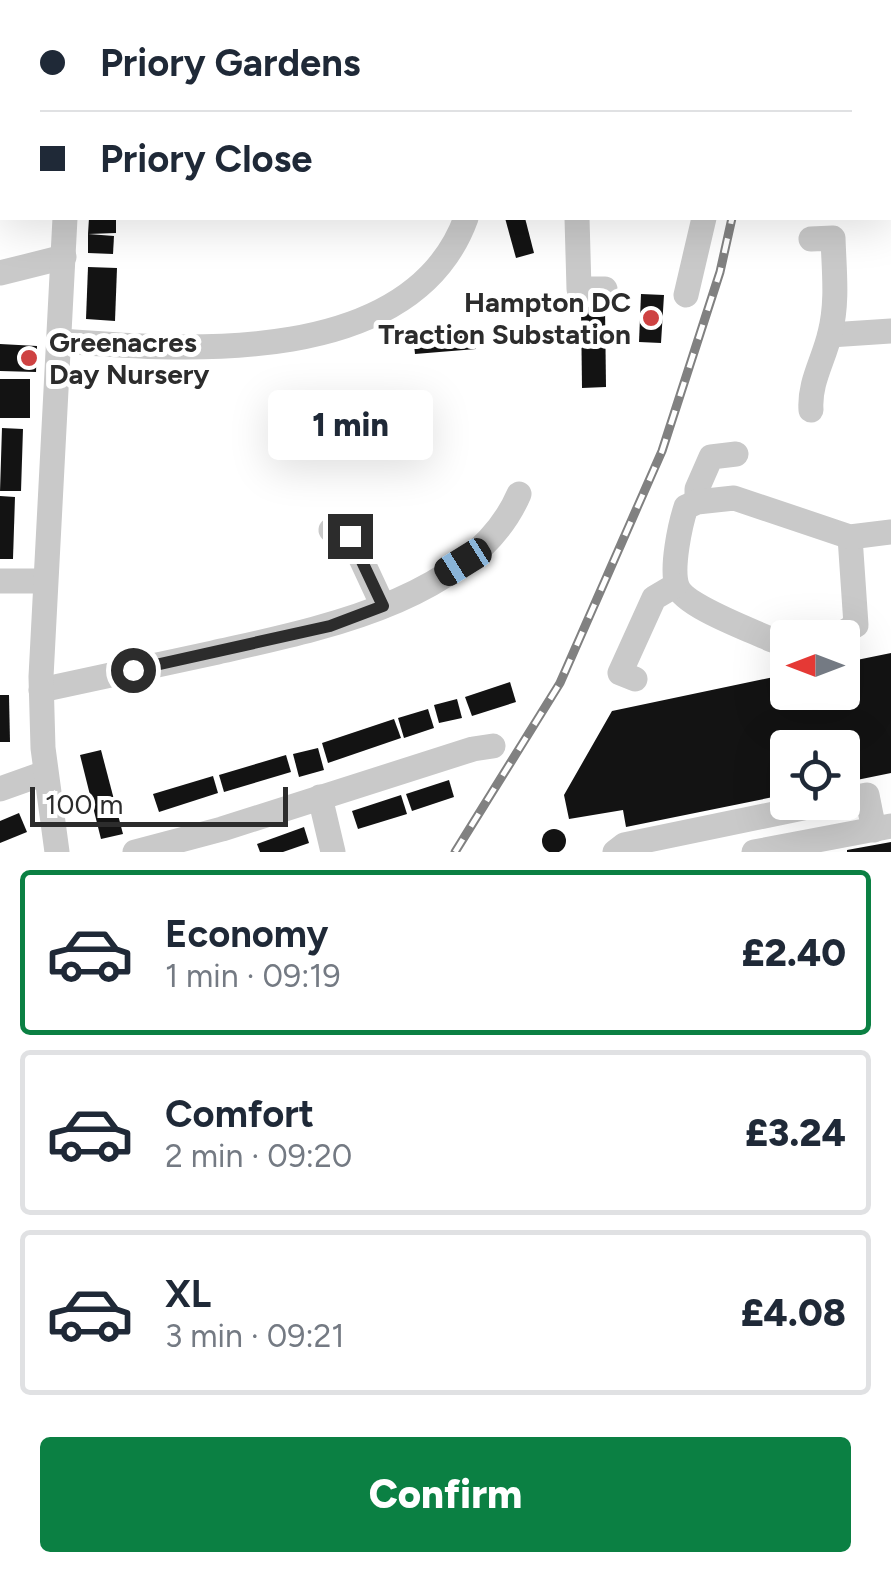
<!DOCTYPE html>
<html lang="en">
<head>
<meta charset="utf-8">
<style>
	body { margin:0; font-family:Figtree,sans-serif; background:#f2f2f3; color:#1f2937; height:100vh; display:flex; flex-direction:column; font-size:38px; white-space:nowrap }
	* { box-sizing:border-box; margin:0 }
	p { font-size:32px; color:#747a83 }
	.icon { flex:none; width:55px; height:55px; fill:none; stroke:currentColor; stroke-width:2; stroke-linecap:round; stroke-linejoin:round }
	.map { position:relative; height:852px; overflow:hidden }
	.panel { display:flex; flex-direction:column; background:#fff; flex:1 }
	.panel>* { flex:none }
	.banner { position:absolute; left:0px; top:0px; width:892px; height:220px; box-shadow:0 10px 40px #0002; display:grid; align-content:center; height:220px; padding:0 40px; background:#fff }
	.needle { width:65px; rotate:270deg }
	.fabs { position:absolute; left:770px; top:620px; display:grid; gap:20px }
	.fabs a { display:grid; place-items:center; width:90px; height:90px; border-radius:10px; background:#fff; box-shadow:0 10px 40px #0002; font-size:50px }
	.scale { position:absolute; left:30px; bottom:25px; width:258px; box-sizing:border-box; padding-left:10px; border:5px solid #2c2c2c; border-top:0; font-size:28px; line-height:35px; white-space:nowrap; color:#2c2c2c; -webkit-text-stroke:8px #fff; paint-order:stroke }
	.end { position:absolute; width:45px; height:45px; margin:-22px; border:12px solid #2c2c2c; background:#fff; box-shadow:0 0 0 5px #fff }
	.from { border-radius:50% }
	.bubble { position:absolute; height:70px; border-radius:10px; background:#fff; box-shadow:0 10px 40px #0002; font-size:32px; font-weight:800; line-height:70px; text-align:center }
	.car { position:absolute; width:30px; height:60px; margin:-30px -15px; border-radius:12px; box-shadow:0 0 8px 2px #0007; background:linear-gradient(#222 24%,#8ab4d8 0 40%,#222 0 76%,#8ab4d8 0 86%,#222 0) }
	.banner b { display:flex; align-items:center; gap:35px; height:95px; font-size:38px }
	.banner b+b { border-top:2px solid #e0e1e3 }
	.banner i { width:25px; height:25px; background:#1f2937 }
	ul { padding:18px 0 0; list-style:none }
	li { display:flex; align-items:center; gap:30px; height:165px; margin:0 20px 15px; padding:0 20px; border:5px solid #e0e1e3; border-radius:10px }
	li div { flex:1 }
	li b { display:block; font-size:38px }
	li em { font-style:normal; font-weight:800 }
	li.selected { border-color:#0b8043 }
	li>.icon { width:90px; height:90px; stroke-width:1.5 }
	.button { display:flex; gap:20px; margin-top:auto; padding:20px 40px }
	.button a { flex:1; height:115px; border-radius:10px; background:#0b8043; color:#fff; font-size:40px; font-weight:800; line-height:115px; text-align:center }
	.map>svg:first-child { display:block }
</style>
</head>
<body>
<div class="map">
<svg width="891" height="852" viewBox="0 0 891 852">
	<rect width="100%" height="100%" fill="#fff"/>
	<g fill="#131313">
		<polygon points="89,218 116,218 116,233 88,234"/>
		<polygon points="505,218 525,218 534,253 516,258"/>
		<polygon points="88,234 114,236 113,254 88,253"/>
		<polygon points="88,267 117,268 115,321 86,319"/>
		<polygon points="641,294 664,295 661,343 639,342"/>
		<polygon points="581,307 605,307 606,387 582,388"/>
		<polygon points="475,329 476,349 415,354 413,335"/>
		<polygon points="0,344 37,346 36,372 0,371"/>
		<rect x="0" y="379" width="30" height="39"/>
		<polygon points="2,428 23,429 21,491 0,491"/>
		<polygon points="0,496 15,497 13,559 0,559"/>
		<polygon points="891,653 891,773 842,783 842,748 788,748 788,794 626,827 623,810 569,819 564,795 612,711 788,674 788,692 842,692 842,663"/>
		<polygon points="510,682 516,702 472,716 465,697"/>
		<polygon points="0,695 9,695 10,742 0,742"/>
		<polygon points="457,699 462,718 439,723 434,705"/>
		<polygon points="428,709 434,728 404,738 398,718"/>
		<polygon points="394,719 401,738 328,763 322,743"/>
		<polygon points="318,748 324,770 299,777 293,754"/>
		<polygon points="101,750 123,834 101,839 80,755"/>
		<polygon points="286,755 291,772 224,792 219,775"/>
		<polygon points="213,776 218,793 159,812 153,794"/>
		<polygon points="449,780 454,797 412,811 406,794"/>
		<polygon points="401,795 407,814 358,829 352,811"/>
		<polygon points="19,813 27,832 0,843 0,821"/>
		<polygon points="304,827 309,843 283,852 260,852 257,844"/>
		<circle cx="554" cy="841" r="12"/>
		<polygon points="891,842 891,852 847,852 847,850"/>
	</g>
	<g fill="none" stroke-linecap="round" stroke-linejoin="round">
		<g stroke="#c9c9c9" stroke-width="25">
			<polyline points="66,0 66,2"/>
			<polyline points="455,0 455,2"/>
			<polyline points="570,2 570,0"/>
			<polyline points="740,2 740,0"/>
			<polyline points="577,218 579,289 605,289"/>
			<polyline points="0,273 64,257"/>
			<polyline points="686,295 704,218"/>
			<polyline points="830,335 891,331"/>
			<path d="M 61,341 C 189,351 412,367 466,218"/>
			<path d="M 811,410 C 809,382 824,360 830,333 C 838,302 834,270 833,238 L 811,239"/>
			<polyline points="697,502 697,489 711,457 736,454"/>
			<polyline points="331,530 350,535 383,606"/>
			<polyline points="0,581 45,581"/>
			<polyline points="801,638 841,634 856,625 850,537"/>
			<path d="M 788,639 L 772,640 C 751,630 684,606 677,586 C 671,568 680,525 686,507 L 697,502 L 734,498 L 850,537 L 891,532"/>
			<polyline points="635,679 620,673 654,598 676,585"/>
			<path d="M 41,690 C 99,678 156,665 213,653 C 314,630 473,601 519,494"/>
			<polyline points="0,789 45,773"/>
			<polyline points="320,797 333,852"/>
			<polyline points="842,800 867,795 874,830"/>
			<polyline points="57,852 43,748 41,677 65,218"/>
			<polyline points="135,852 222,829 473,749 493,746"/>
			<polyline points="615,852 624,845 832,802"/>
			<polyline points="754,852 891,826"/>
		</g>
		<defs>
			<g id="rail">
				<polyline points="781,2 781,0"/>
				<polyline points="455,852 560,683 662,451 720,272 732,218"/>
			</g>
		</defs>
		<use href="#rail" stroke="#818181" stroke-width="9"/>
		<use href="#rail" stroke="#fff" stroke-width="5" stroke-dasharray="15" stroke-linecap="butt"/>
	</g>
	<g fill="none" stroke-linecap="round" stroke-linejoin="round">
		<polyline stroke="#2c2c2c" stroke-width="12" points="133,670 330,626 383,606 350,536"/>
	</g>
	<g fill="#ce4242" stroke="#fff" stroke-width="4">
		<circle cx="651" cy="318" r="10"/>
		<circle cx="29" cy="358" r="10"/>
	</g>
	<g text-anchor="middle" stroke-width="10" stroke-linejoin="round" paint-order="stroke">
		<g font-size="28" font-weight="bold" fill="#2c2c2c" stroke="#fff" text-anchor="end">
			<text x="631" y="312">Hampton DC<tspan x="631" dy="32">Traction Substation</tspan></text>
			<text x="49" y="352" text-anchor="start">Greenacres<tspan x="49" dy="32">Day Nursery</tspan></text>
		</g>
	</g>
</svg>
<div class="fabs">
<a><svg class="needle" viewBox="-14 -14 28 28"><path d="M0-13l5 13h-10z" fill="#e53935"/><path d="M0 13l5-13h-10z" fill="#747a83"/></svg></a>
<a><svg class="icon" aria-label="locate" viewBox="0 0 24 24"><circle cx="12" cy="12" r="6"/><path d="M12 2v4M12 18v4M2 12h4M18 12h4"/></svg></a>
</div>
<div class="scale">100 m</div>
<i class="end from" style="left:133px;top:670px"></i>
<i class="end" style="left:350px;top:536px"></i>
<div class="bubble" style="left:268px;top:390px;width:165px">1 min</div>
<i class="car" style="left:463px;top:562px;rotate:238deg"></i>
<div class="banner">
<b><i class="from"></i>Priory Gardens</b>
<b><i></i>Priory Close</b>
</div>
</div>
<section class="panel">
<ul>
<li class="selected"><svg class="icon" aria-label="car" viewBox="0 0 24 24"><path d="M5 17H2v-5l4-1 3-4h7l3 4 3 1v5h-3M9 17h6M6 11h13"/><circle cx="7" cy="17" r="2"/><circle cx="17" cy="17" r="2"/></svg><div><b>Economy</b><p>1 min · 09:19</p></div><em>£2.40</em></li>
<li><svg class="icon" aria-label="car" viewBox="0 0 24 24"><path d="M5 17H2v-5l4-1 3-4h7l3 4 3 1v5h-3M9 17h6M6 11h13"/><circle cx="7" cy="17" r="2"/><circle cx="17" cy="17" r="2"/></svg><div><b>Comfort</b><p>2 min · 09:20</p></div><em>£3.24</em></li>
<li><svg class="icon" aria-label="car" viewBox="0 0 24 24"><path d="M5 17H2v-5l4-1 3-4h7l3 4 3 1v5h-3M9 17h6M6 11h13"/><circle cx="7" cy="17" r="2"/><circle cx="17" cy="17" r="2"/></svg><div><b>XL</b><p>3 min · 09:21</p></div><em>£4.08</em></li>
</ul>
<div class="button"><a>Confirm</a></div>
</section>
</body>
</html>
